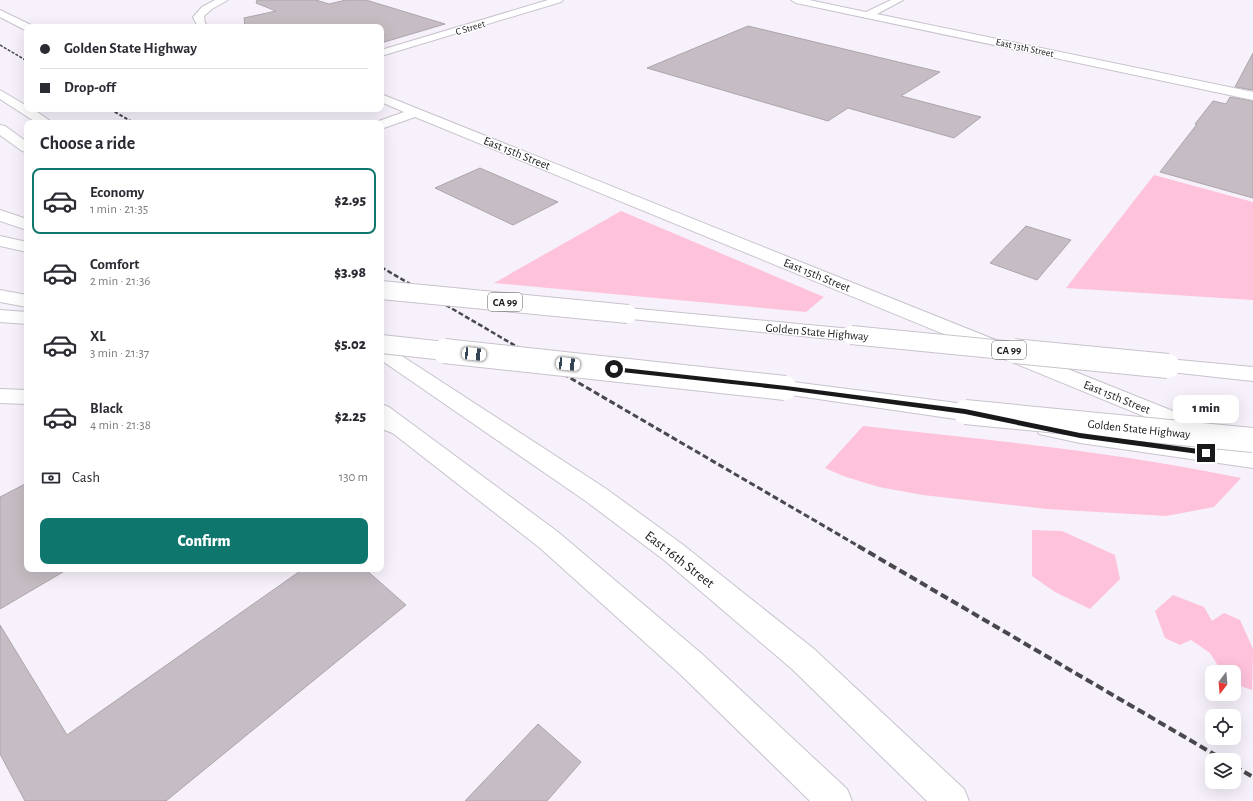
<!DOCTYPE html>
<html lang="en">
<head>
<meta charset="utf-8">
<style>
	body { margin:0; font-family:"Alegreya Sans",sans-serif; background:#f2f2f3; color:#2b2b33; height:100vh; display:flex; flex-direction:column; font-size:15px; white-space:nowrap }
	* { box-sizing:border-box; margin:0 }
	p { font-size:13px; color:#7c7c81 }
	.icon { flex:none; width:22px; height:22px; fill:none; stroke:currentColor; stroke-width:2; stroke-linecap:round; stroke-linejoin:round }
	.map { position:relative; flex:1; overflow:hidden }
	.panel { position:absolute; left:24px; top:120px; width:360px; height:452px; display:flex; flex-direction:column; background:#fff; border-radius:8px; box-shadow:0 4px 16px #0002 }
	.panel>* { flex:none }
	.top-card { position:absolute; left:24px; top:24px; width:360px; height:88px; border-radius:8px; box-shadow:0 4px 16px #0002; display:grid; align-content:center; height:88px; padding:0 16px; background:#fff }
	.needle { width:26px; rotate:196deg }
	.fabs { position:absolute; left:1205px; top:665px; display:grid; gap:8px }
	.fabs a { display:grid; place-items:center; width:36px; height:36px; border-radius:8px; background:#fff; box-shadow:0 4px 16px #0002; font-size:20px }
	.end { position:absolute; width:18px; height:18px; margin:-9px; border:5px solid #19181b; background:#fff; box-shadow:0 0 0 2px #fff }
	.from { border-radius:50% }
	.bubble { position:absolute; height:28px; border-radius:8px; background:#fff; box-shadow:0 4px 16px #0002; font-size:13px; font-weight:800; line-height:28px; text-align:center }
	.car { position:absolute; width:12px; height:24px; margin:-12px -6px; border-radius:5px; box-shadow:0 0 3px 1px #0007; background:linear-gradient(#fff 24%,#345 0 40%,#fff 0 76%,#345 0 86%,#fff 0) }
	.top-card b { display:flex; align-items:center; gap:14px; height:38px; font-size:15px }
	.top-card b+b { border-top:1px solid #e1e1e2 }
	.top-card i { width:10px; height:10px; background:#2b2b33 }
	ul { padding:0; list-style:none }
	li { display:flex; align-items:center; gap:12px; height:66px; margin:0 8px 6px; padding:0 8px; border:2px solid transparent; border-radius:8px }
	li div { flex:1 }
	li b { display:block; font-size:15px }
	li em { font-style:normal; font-weight:800 }
	li.active { border-color:#0f766e }
	li>.icon { width:36px; height:36px; stroke-width:1.5 }
	h2 { padding:0 16px; font-size:18px; line-height:48px }
	.pay { display:flex; align-items:center; gap:10px; height:44px; padding:0 16px; font-size:15px }
	.pay p { margin-inline-start:auto }
	.cta { display:flex; gap:8px; margin-top:auto; padding:8px 16px }
	.cta a { flex:1; height:46px; border-radius:8px; background:#0f766e; color:#fff; font-size:16px; font-weight:800; line-height:46px; text-align:center }
	.map>svg:first-child { display:block }
</style>
</head>
<body>
<div class="map">
<svg width="1253" height="801" viewBox="0 0 1253 801">
	<rect width="100%" height="100%" fill="#f6f1fa"/>
	<g fill="#fec2db">
		<polygon points="1154,175 1253,202 1253,300 1066,288"/>
		<polygon points="621,211 824,297 806,312 494,283"/>
		<path d="M 863,426 C 990,440 1116,452 1241,478 L 1214,507 L 1166,516 L 1047,509 L 923,495 L 879,487 L 843,476 L 825,468 Z"/>
		<polygon points="1032,530 1062,531 1115,555 1120,579 1090,609 1055,592 1032,576"/>
		<polygon points="1173,595 1204,607 1212,621 1224,613 1240,620 1253,649 1252,690 1234,684 1234,672 1222,672 1210,653 1191,640 1180,645 1165,638 1155,611"/>
	</g>
	<g fill="#c5bdc3" stroke="#aca5ab">
		<polygon points="257,0 316,0 329,4 346,0 366,0 445,24 381,43 381,27 245,27 244,18 276,11 256,3"/>
		<polygon points="748,26 940,72 901,96 981,117 954,138 848,108 828,121 647,68"/>
		<polygon points="1253,53 1253,90 1235,87"/>
		<polygon points="1230,97 1253,101 1253,198 1160,172 1197,124 1195,124 1213,101 1226,104"/>
		<polygon points="480,168 558,202 513,225 435,188"/>
		<polygon points="1026,226 1071,240 1037,280 990,263"/>
		<polygon points="27,483 27,569 68,569 0,609 0,497"/>
		<polygon points="303,569 365,569 406,605 166,801 25,801 0,754 0,625 67,735"/>
		<polygon points="538,724 581,762 547,801 465,801"/>
	</g>
	<g fill="none" stroke-linecap="round" stroke-linejoin="round">
		<defs>
			<g id="minor">
				<polygon points="215,0 228,0 212,9 204,16 205,23 209,27 198,27 193,17 202,7"/>
				<polygon points="548,0 563,0 561,2 381,56 381,50"/>
				<polygon points="791,0 809,0 866,12 891,0 903,0 877,14 1253,92 1253,100 796,3"/>
				<polygon points="0,10 31,25 32,27 27,27 27,30 23,29 0,17"/>
				<polygon points="381,94 1253,443 1253,461 415,117 381,129 381,123 376,122 404,112 381,102"/>
			</g>
			<g id="major">
				<polygon points="0,90 27,106 27,109 33,109 53,123 37,123 0,99"/>
				<polygon points="0,125 5,126 27,142 27,152 22,151 0,135"/>
				<polygon points="381,345 388,347 605,488 682,544 814,649 964,789 969,801 927,801 792,669 664,560 587,502 381,360"/>
				<polygon points="381,404 389,407 558,532 702,654 847,789 852,801 810,801 680,674 540,548 381,424"/>
			</g>
			<g id="highway">
				<polygon points="0,210 27,219 27,230 0,221"/>
				<polygon points="0,236 27,242 27,252 0,246"/>
				<polygon points="0,290 27,295 27,307 0,302"/>
				<polygon points="628,308 851,329 858,331 861,335 858,339 851,341 621,318 618,314 621,310"/>
				<polygon points="0,310 27,312 27,324 0,322"/>
				<polygon points="1168,359 1253,367 1253,381 1161,371 1158,366 1161,361"/>
				<polygon points="785,381 965,404 991,410 994,415 991,420 983,423 777,393 774,388 777,383"/>
				<polygon points="0,389 27,390 27,404 0,403"/>
				<polygon points="381,413 407,421 410,427 407,433 399,435 381,429"/>
				<polygon points="1047,420 1080,427 1253,450 1253,468 1080,443 1039,434 1036,428 1039,422"/>
			</g>
		</defs>
		<use href="#minor" stroke="#c8c3cc" stroke-width="2"/>
		<use href="#major" stroke="#c8c3cc" stroke-width="2"/>
		<use href="#highway" stroke="#c8c3cc" stroke-width="2"/>
		<use href="#minor" fill="#fff" fill-rule="evenodd"/>
		<use href="#major" fill="#fff" fill-rule="evenodd"/>
		<use href="#highway" fill="#fff" fill-rule="evenodd"/>
		<polyline stroke="#4a484d" stroke-width="1.5" stroke-dasharray="3 1.5" stroke-linecap="butt" points="0,45 27,61"/>
		<polyline stroke="#4a484d" stroke-width="2" stroke-dasharray="3.5 2" stroke-linecap="butt" points="110,109 134,123"/>
		<polyline stroke="#4a484d" stroke-width="2.5" stroke-dasharray="5 2.5" stroke-linecap="butt" points="381,267 526,352"/>
		<polyline stroke="#4a484d" stroke-width="3" stroke-dasharray="6 3" stroke-linecap="butt" points="524,351 860,547"/>
		<g stroke="#4a484d" stroke-width="4" stroke-dasharray="8 4" stroke-linecap="butt">
			<polyline points="858,546 1224,760"/>
			<polyline points="1234,766 1253,777"/>
		</g>
		<defs>
			<g id="highway-bridge-far1">
				<polyline points="381,290 628,314"/>
				<polyline points="851,335 1024,352"/>
				<polyline points="381,344 454,352"/>
			</g>
			<g id="highway-bridge">
				<polyline points="444,351 785,388"/>
				<polyline points="1014,351 1168,366"/>
				<polyline points="965,412 1253,440"/>
			</g>
		</defs>
		<use href="#highway-bridge-far1" stroke="#c8c3cc" stroke-width="20" stroke-linecap="butt"/>
		<use href="#highway-bridge" stroke="#c8c3cc" stroke-width="26" stroke-linecap="butt"/>
		<use href="#highway-bridge-far1" stroke="#fff" stroke-width="18"/>
		<use href="#highway-bridge" stroke="#fff" stroke-width="24"/>
	</g>
	<polygon fill="#19181b" points="614,367 786,386 965,409 1080,433 1206,450 1209,453 1206,455 1080,438 965,414 786,390 612,371 611,369"/>
	<g text-anchor="middle" stroke-width="3" stroke-linejoin="round" paint-order="stroke">
		<g font-size="10" fill="#19181b" stroke="#fff">
			<text transform="translate(470 27) rotate(-17)" y="4">C Street</text>
			<text transform="translate(1025 47) rotate(12)" y="4">East 13th Street</text>
		</g>
		<g fill="#fff" stroke="#5e5d5f" stroke-width="1">
			<rect x="488" y="293" width="34" height="18" rx="3"/>
			<rect x="992" y="341" width="34" height="18" rx="3"/>
		</g>
		<g font-size="11" font-weight="bold" fill="#19181b">
			<text x="505" y="306">CA 99</text>
			<text x="1009" y="354">CA 99</text>
		</g>
		<g font-size="12" fill="#19181b" stroke="#fff">
			<text transform="translate(517 153) rotate(22)" y="4">East 15th Street</text>
			<text transform="translate(817 275) rotate(22)" y="4">East 15th Street</text>
			<text transform="translate(817 332) rotate(5)" y="4">Golden State Highway</text>
			<text transform="translate(1117 397) rotate(22)" y="4">East 15th Street</text>
			<text transform="translate(1139 429) rotate(6)" y="4">Golden State Highway</text>
		</g>
		<g font-size="14" fill="#19181b" stroke="#fff">
			<text transform="translate(680 559) rotate(38)" y="5">East 16th Street</text>
		</g>
	</g>
</svg>
<div class="fabs">
<a><svg class="needle" viewBox="-14 -14 28 28"><path d="M0-13l5 13h-10z" fill="#e53935"/><path d="M0 13l5-13h-10z" fill="#7c7c81"/></svg></a>
<a><svg class="icon" aria-label="locate" viewBox="0 0 24 24"><circle cx="12" cy="12" r="6"/><path d="M12 2v4M12 18v4M2 12h4M18 12h4"/></svg></a>
<a><svg class="icon" aria-label="layers" viewBox="0 0 24 24"><path d="M12 4l9 5-9 5-9-5zM3 14l9 5 9-5"/></svg></a>
</div>
<i class="end from" style="left:614px;top:369px"></i>
<i class="end" style="left:1206px;top:453px"></i>
<div class="bubble" style="left:1173px;top:395px;width:66px">1 min</div>
<i class="car" style="left:474px;top:354px;rotate:96deg"></i>
<i class="car" style="left:568px;top:364px;rotate:96deg"></i>
<div class="top-card">
<b><i class="from"></i>Golden State Highway</b>
<b><i></i>Drop-off</b>
</div>
<section class="panel">
<h2>Choose a ride</h2>
<ul>
<li class="active"><svg class="icon" aria-label="car" viewBox="0 0 24 24"><path d="M5 17H2v-5l4-1 3-4h7l3 4 3 1v5h-3M9 17h6M6 11h13"/><circle cx="7" cy="17" r="2"/><circle cx="17" cy="17" r="2"/></svg><div><b>Economy</b><p>1 min · 21:35</p></div><em>$2.95</em></li>
<li><svg class="icon" aria-label="car" viewBox="0 0 24 24"><path d="M5 17H2v-5l4-1 3-4h7l3 4 3 1v5h-3M9 17h6M6 11h13"/><circle cx="7" cy="17" r="2"/><circle cx="17" cy="17" r="2"/></svg><div><b>Comfort</b><p>2 min · 21:36</p></div><em>$3.98</em></li>
<li><svg class="icon" aria-label="car" viewBox="0 0 24 24"><path d="M5 17H2v-5l4-1 3-4h7l3 4 3 1v5h-3M9 17h6M6 11h13"/><circle cx="7" cy="17" r="2"/><circle cx="17" cy="17" r="2"/></svg><div><b>XL</b><p>3 min · 21:37</p></div><em>$5.02</em></li>
<li><svg class="icon" aria-label="car" viewBox="0 0 24 24"><path d="M5 17H2v-5l4-1 3-4h7l3 4 3 1v5h-3M9 17h6M6 11h13"/><circle cx="7" cy="17" r="2"/><circle cx="17" cy="17" r="2"/></svg><div><b>Black</b><p>4 min · 21:38</p></div><em>$2.25</em></li>
</ul>
<div class="pay"><svg class="icon" aria-label="cash" viewBox="0 0 24 24"><path d="M3 7h18v10H3z"/><circle cx="12" cy="12" r="2"/></svg>Cash<p>130 m</p></div>
<div class="cta"><a>Confirm</a></div>
</section>
</div>
</body>
</html>
